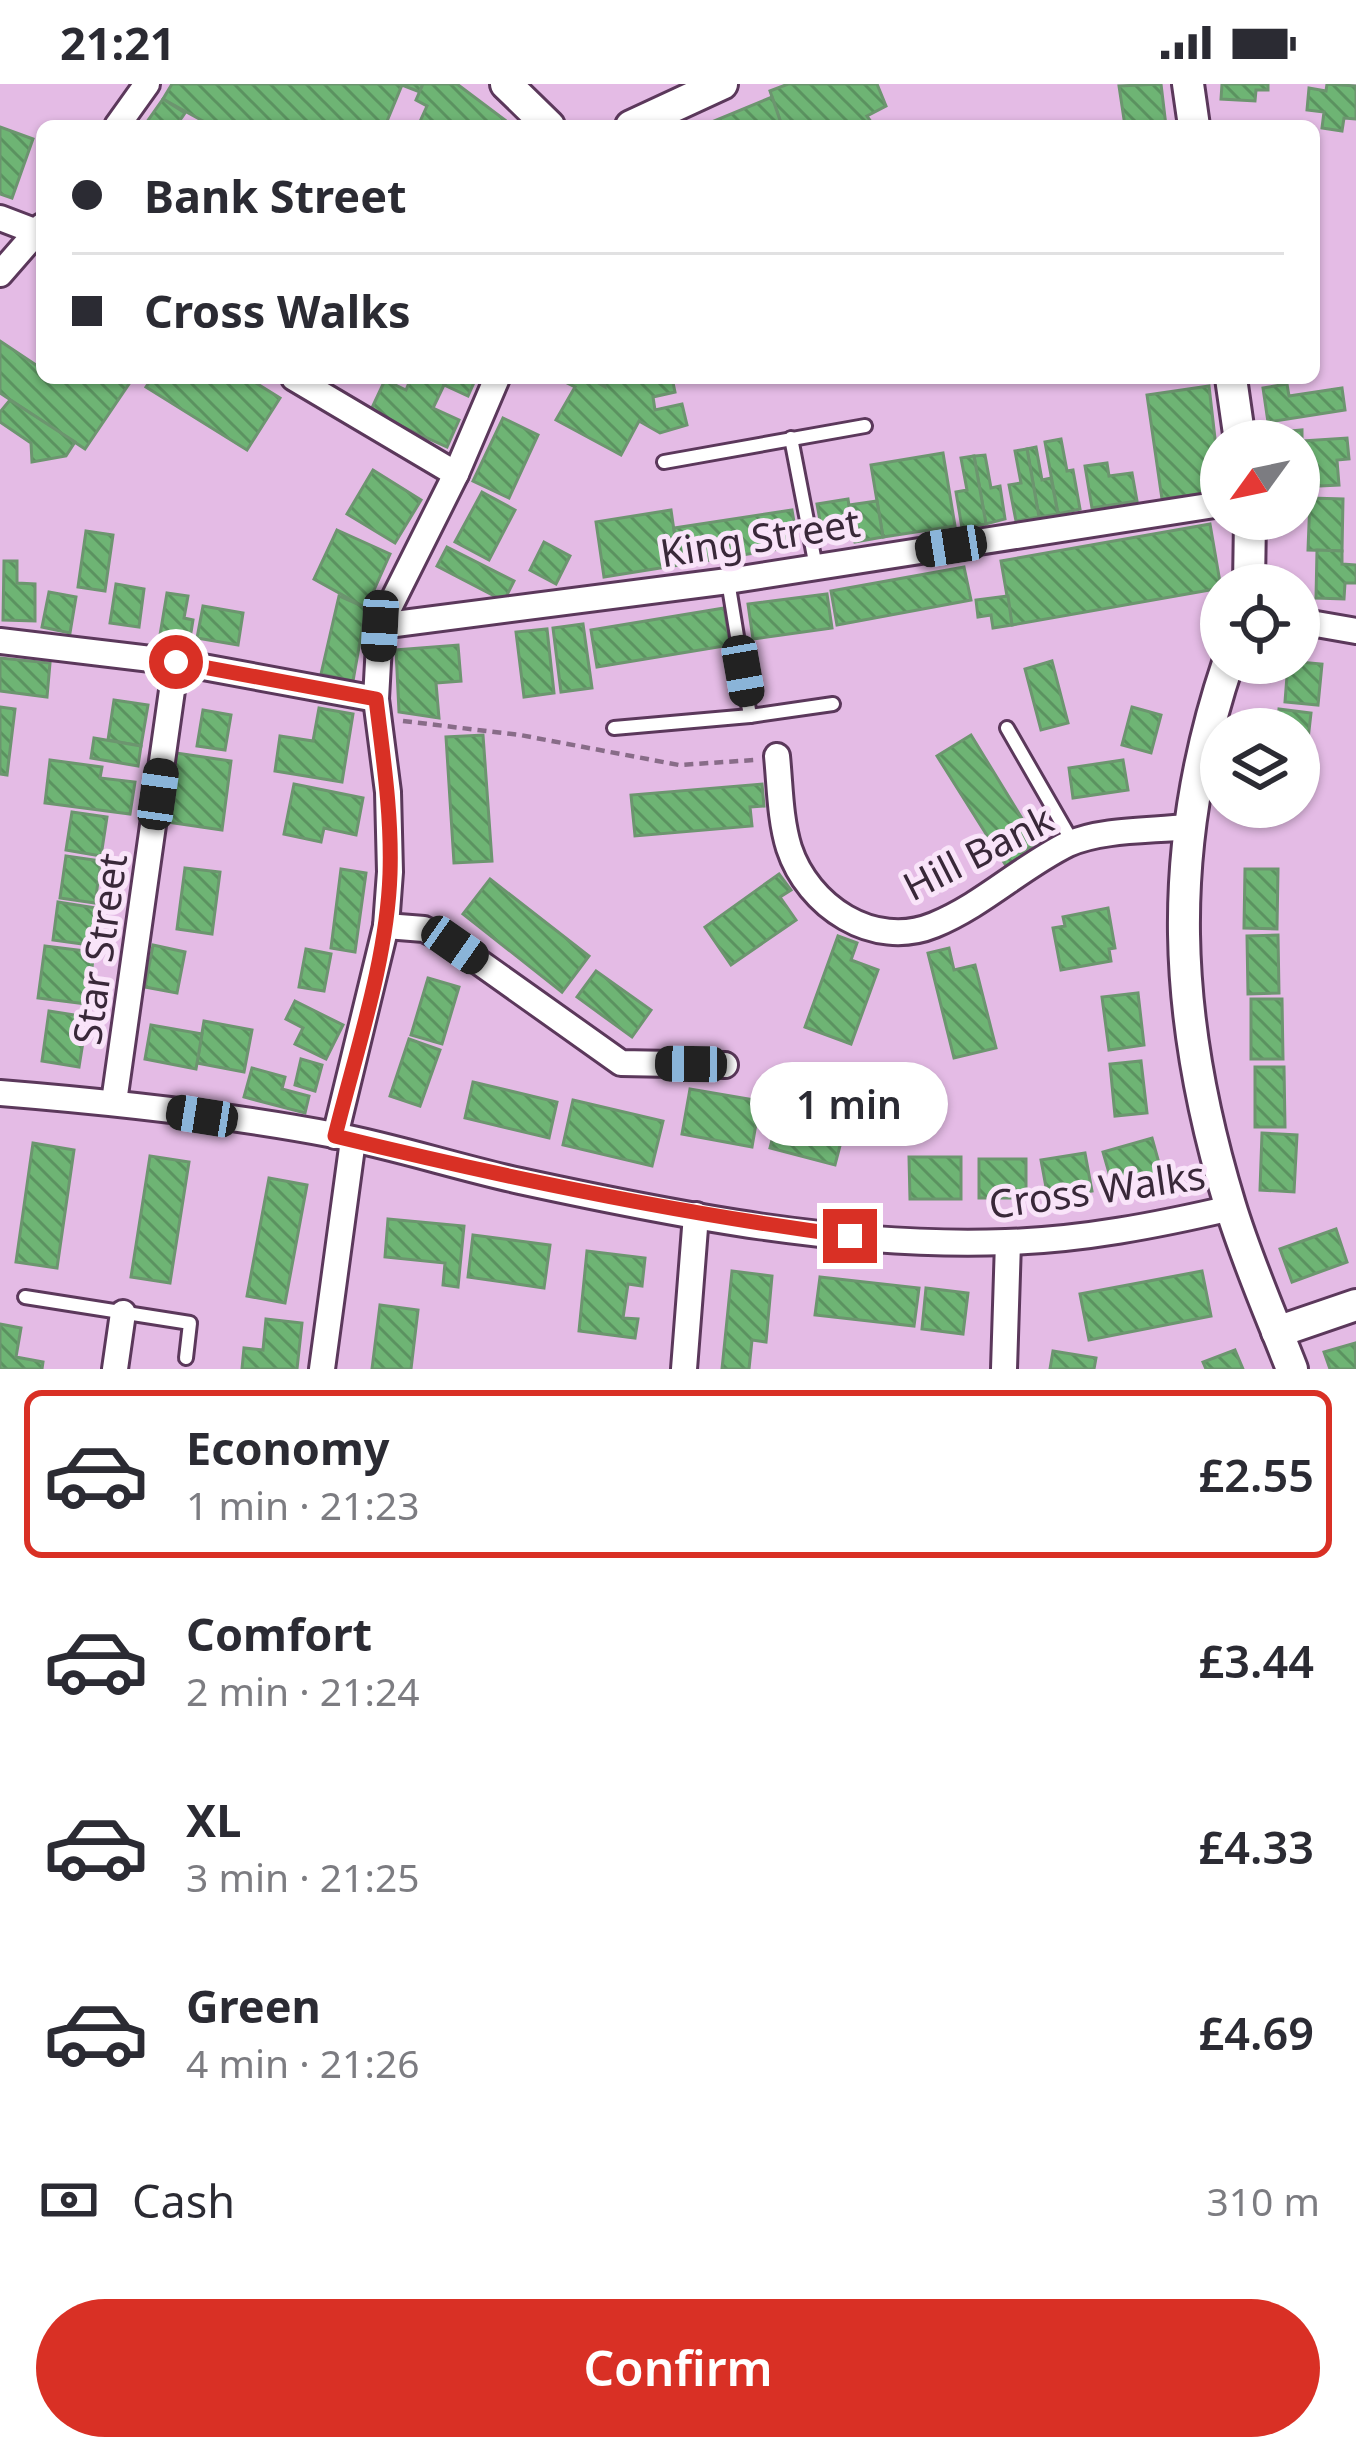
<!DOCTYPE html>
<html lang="en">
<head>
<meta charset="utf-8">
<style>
	body { margin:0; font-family:"Noto Sans",sans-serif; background:#f2f2f3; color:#2b2b33; height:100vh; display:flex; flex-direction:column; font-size:45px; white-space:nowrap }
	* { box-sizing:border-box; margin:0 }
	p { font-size:39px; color:#7c7c81 }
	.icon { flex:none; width:66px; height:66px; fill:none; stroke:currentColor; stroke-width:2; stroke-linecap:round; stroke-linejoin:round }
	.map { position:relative; height:1285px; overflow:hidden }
	.panel { display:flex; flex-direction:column; background:#fff; flex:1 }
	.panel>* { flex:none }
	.banner { position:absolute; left:36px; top:36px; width:1284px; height:264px; border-radius:18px; box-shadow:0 3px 9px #0004; display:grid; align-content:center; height:264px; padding:0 36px; background:#fff }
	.needle { width:78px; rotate:237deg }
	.controls { position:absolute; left:1200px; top:336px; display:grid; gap:24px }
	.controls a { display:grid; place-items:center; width:120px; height:120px; border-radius:50%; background:#fff; box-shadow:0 3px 9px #0004; font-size:60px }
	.end { position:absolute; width:54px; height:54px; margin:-27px; border:15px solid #d93025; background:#fff; box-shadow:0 0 0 6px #fff }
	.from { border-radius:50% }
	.bubble { position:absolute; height:84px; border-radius:42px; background:#fff; box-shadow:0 3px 9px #0004; font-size:39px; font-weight:600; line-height:84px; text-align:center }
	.car { position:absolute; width:36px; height:72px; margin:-36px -18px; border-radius:15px; box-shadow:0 0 9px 3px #0007; background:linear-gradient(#222 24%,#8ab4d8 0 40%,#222 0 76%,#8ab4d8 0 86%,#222 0) }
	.banner b { display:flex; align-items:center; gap:42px; height:114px; font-size:45px }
	.banner b+b { border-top:3px solid #e1e1e2 }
	.banner i { width:30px; height:30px; background:#2b2b33 }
	ul { padding:21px 0 0; list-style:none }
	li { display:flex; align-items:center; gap:36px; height:168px; margin:0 24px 18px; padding:0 12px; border:6px solid transparent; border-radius:18px }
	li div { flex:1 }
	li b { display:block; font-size:45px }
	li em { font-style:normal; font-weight:600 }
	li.on { border-color:#d93025 }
	li>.icon { width:108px; height:108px; stroke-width:1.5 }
	.pay { display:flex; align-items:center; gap:30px; height:132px; padding:0 36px; font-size:45px }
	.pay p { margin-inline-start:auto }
	.action { display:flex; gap:24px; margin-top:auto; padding:24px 36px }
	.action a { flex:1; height:138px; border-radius:72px; background:#d93025; color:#fff; font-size:48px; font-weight:600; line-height:138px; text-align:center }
	.status { display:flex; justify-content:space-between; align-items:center; height:84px; padding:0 60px; background:#fff; direction:ltr }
	.status svg { height:33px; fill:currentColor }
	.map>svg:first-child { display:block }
</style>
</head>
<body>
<div class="status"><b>21:21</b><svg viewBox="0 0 49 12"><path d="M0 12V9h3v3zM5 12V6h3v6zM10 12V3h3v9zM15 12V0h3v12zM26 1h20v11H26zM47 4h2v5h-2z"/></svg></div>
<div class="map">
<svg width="1356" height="1285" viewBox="0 0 1356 1285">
	<defs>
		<pattern id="building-back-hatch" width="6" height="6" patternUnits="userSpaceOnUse" patternTransform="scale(3)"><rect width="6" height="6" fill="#6eb474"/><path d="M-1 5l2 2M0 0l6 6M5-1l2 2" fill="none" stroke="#5b9260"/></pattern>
	</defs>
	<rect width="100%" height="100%" fill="#e4bbe5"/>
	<g fill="url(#building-back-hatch)" stroke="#6c956f" stroke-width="3">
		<polygon points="172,0 423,0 420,8 402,1 385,42 212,42 163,15"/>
		<polygon points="423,0 457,0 505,36 501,42 418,42 427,22 416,16"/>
		<polygon points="788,0 877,0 886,22 867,32 874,42 782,42 770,7"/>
		<polygon points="1161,0 1166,42 1125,42 1119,2"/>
		<polygon points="1222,0 1268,0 1268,6 1256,6 1255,17 1221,15"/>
		<polygon points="1327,0 1356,2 1356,35 1344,34 1342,47 1322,44 1324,28 1307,26 1309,4 1326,7"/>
		<polygon points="772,13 782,42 710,42 709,39"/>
		<polygon points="163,15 185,29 176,42 144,42"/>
		<polygon points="0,43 33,55 12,114 0,110"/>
		<polygon points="0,257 39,283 42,279 42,294 133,294 85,365 0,309"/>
		<polygon points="152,294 248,294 280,314 247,366 146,303"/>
		<polygon points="411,294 476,294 468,312 444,301 433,324 459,336 447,363 370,328 385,296 406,306"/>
		<polygon points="557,294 590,294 605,303 604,294 672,294 675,308 653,313 655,326 682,320 687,341 660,349 639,337 621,371 556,336 575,303"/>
		<polygon points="1287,300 1289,312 1342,304 1345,326 1268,338 1263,304"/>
		<polygon points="1209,302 1221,407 1162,415 1147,311"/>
		<polygon points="10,316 75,358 66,372 32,378 31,359 0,338 0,328"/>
		<polygon points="503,334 538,351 509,414 473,397"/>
		<polygon points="1302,346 1302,357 1347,354 1349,375 1337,376 1339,401 1299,403 1299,357 1271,357 1271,349"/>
		<polygon points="1061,355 1067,387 1073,386 1080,425 1058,430 1045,358"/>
		<polygon points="1036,363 1042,396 1051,394 1058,430 1039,433 1027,365"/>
		<polygon points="1027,365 1039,433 1016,437 1009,401 1021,399 1015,367"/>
		<polygon points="943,369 955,442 883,453 871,381"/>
		<polygon points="985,371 991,404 1000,402 1005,435 986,440 974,372"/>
		<polygon points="974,372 986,440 962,444 956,408 967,406 961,374"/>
		<polygon points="1107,379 1109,392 1132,389 1137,417 1092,424 1085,382"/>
		<polygon points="373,386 421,416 395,459 347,430"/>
		<polygon points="482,408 515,426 489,476 455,458"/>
		<polygon points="1310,414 1343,415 1342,467 1308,466"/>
		<polygon points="848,415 853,448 823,453 817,420"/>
		<polygon points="877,417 883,453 855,458 849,421"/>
		<polygon points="671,426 679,481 604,493 596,438"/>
		<polygon points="792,426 798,462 679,481 674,444"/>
		<polygon points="1210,440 1221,504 1012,541 1001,477"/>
		<polygon points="337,446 390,470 366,524 314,495"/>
		<polygon points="86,447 113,451 105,507 78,503"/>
		<polygon points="544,458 570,472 556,500 530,486"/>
		<polygon points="447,463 514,497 504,517 437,482"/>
		<polygon points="1317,466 1342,467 1342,480 1356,481 1356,499 1345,499 1344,515 1316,514"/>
		<polygon points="4,477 17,477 17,499 35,500 35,537 3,536"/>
		<polygon points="964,483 971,516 837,541 831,507"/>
		<polygon points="116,500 144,505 139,543 110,539"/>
		<polygon points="49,508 76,513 70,549 42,543"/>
		<polygon points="167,509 188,512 184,534 193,536 188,567 158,563"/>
		<polygon points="827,510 832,544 753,555 748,520"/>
		<polygon points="339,512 366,524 353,597 321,590"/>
		<polygon points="1008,512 1012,541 993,544 991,531 978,533 976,516"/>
		<polygon points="203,522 243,529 238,561 197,554"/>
		<polygon points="724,524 730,561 597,583 591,546"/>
		<polygon points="583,540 592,604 561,608 553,544"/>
		<polygon points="547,545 554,609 524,613 516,548"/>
		<polygon points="458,561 461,597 436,599 439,634 399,628 396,566"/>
		<polygon points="0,574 50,579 47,613 0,607"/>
		<polygon points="1052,577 1068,639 1041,646 1025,585"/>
		<polygon points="1299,578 1322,580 1318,621 1285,618 1288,579"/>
		<polygon points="114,616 148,621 141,662 108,656"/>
		<polygon points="0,623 15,625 7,691 0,690"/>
		<polygon points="1132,623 1161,631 1151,669 1122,661"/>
		<polygon points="319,624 353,630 342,698 275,687 280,652 313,657"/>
		<polygon points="1279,625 1311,629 1306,673 1299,672 1299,645 1277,645"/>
		<polygon points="203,626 231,631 225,666 197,662"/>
		<polygon points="483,651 492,777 454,779 446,653"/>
		<polygon points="971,651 1037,759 1022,768 1027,777 1010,788 937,672"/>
		<polygon points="94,654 141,662 138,682 91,674"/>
		<polygon points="176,669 231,677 222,746 167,738"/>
		<polygon points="50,676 102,683 100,694 135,698 130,730 45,719"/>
		<polygon points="1123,676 1128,706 1073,714 1069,684"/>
		<polygon points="294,700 363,714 356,751 324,744 321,758 284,750"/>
		<polygon points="762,700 764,722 750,723 752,742 635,752 631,711"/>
		<polygon points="72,728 107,733 101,772 66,766"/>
		<polygon points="66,772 101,777 95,819 60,814"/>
		<polygon points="185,784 220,788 212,850 177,845"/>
		<polygon points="341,785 366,789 355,868 331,864"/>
		<polygon points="1245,785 1278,785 1277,845 1244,844"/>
		<polygon points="779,790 791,806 780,813 796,836 731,881 705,843"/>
		<polygon points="490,795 589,872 562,908 463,830"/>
		<polygon points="58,818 96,824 90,861 53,856"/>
		<polygon points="1108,824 1115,864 1109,865 1111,877 1061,886 1053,844 1065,842 1063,833"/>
		<polygon points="1278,851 1279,909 1248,910 1247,852"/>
		<polygon points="838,852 857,859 851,876 878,886 851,960 805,943"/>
		<polygon points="153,861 185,868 177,909 145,903"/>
		<polygon points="45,862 94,868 87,920 38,914"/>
		<polygon points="949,864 954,886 975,881 996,964 954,974 928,869"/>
		<polygon points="306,865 331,870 324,907 299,903"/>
		<polygon points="596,887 651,926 632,953 577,913"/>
		<polygon points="428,894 459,903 442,960 411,951"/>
		<polygon points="1138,909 1144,961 1109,966 1102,913"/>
		<polygon points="1251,915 1282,915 1283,975 1251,975"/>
		<polygon points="295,917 343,941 326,975 295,960 303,944 286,935"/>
		<polygon points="49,927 87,933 79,983 42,977"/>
		<polygon points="204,937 252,946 244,988 197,979"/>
		<polygon points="151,941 202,950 196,985 145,975"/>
		<polygon points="409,955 440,966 420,1022 390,1012"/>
		<polygon points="301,975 322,981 315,1007 295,1001"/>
		<polygon points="1141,977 1147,1029 1115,1032 1110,980"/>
		<polygon points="1255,983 1284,983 1285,1043 1255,1043"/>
		<polygon points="252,984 285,993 282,1005 309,1012 305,1029 244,1013"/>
		<polygon points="473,998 557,1018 549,1054 465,1034"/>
		<polygon points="690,1005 760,1017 752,1063 682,1050"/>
		<polygon points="783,1014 848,1031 835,1081 770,1064"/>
		<polygon points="573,1016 663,1037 652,1082 563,1061"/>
		<polygon points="1262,1049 1297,1051 1294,1108 1260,1106"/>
		<polygon points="1152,1054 1162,1090 1113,1103 1103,1068"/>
		<polygon points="33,1059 74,1066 57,1184 16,1178"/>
		<polygon points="1085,1069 1092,1107 1048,1114 1041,1076"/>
		<polygon points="150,1072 189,1078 170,1199 131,1193"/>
		<polygon points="909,1073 961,1073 961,1115 910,1115"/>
		<rect x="979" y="1075" width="47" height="39"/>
		<polygon points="269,1094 307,1101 285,1219 247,1212"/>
		<polygon points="388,1135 464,1142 458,1203 443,1201 445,1179 385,1173"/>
		<polygon points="1336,1145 1347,1178 1292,1198 1280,1165"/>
		<polygon points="473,1151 550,1161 544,1204 468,1193"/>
		<polygon points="587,1167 645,1174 642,1202 628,1200 623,1234 638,1235 635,1254 579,1247"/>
		<polygon points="732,1187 772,1192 766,1258 752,1256 749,1285 722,1285"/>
		<polygon points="1202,1187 1211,1232 1089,1256 1080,1210"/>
		<polygon points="820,1193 919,1204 914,1242 815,1231"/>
		<polygon points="926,1204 968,1209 963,1250 922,1245"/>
		<polygon points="380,1221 418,1226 411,1285 372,1285"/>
		<polygon points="266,1235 302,1239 297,1285 242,1285 244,1264 263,1266"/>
		<polygon points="0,1240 21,1244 16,1273 43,1278 42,1285 0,1285"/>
		<polygon points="1355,1259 1356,1285 1330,1285 1324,1268"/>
		<polygon points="1235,1266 1243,1285 1206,1285 1203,1278"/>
		<polygon points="1053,1267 1096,1274 1094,1285 1050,1285"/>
	</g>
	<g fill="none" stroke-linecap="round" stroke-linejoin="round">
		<defs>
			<g id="service">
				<polyline points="791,354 816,483"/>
				<polyline points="664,378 865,342"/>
				<polyline points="728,497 750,632"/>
				<polyline points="614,644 750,632 833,620"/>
				<polyline points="1007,644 1072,757"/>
				<polyline points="25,1213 190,1239 186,1274"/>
			</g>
			<g id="minor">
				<polyline points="117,42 147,0"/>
				<polyline points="0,134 42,150"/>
				<polyline points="0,190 42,142"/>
				<polyline points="294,294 456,390"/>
				<polyline points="1299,537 1356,547"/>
				<polyline points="380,542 728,497 1221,420"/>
				<polyline points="0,557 176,578 376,615"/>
				<path d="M 777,672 C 780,702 780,735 789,764 C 808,822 873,866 934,841 C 983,821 1021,783 1068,760 C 1102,745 1150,747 1187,743"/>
				<polyline points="386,842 424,845 455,861 621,979 725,981"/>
				<path d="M 0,1009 C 111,1018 224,1030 334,1051 C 396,1063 457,1083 520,1097 C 677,1131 844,1164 1006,1158 C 1081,1156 1158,1141 1231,1124"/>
				<polyline points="114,1018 176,578"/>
				<polyline points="335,1052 386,842 390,788 388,708 376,615 380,542 456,390 497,294"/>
				<polyline points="115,1285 123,1229"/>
				<polyline points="322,1285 353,1056"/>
				<polyline points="684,1285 696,1131"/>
				<polyline points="1004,1285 1008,1158"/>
			</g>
			<g id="tertiary">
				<polyline points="506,0 549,42"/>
				<polyline points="1188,0 1194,42"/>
				<polyline points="631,42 722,0"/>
				<polyline points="1231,294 1240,357"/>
				<polyline points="1249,501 1250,435"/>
				<path d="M 1228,579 C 1165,766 1173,934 1230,1121 C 1247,1177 1271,1231 1292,1285"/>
				<polyline points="1277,1248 1356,1221"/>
			</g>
		</defs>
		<use href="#service" stroke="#5b385b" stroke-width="18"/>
		<use href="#minor" stroke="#5b385b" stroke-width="30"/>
		<use href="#tertiary" stroke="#5b385b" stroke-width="36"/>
		<polyline stroke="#886c88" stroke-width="4.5" stroke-dasharray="9 6" stroke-linecap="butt" points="403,637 520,651 679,681 754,676"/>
		<use href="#service" stroke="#fff" stroke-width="12"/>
		<use href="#minor" stroke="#fff" stroke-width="24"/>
		<use href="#tertiary" stroke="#fff" stroke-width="30"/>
	</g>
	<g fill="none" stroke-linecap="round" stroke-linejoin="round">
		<path stroke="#d93025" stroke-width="15" d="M 176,578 L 376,615 C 383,673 392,731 390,790 C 387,877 356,967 335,1052 C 506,1094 676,1129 850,1152"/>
	</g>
	<g text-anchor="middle" stroke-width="10" stroke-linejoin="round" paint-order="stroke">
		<g font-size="39" fill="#392839" stroke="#f9e4f9">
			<text transform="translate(760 454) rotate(-9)" y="14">King Street</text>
			<text transform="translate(978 769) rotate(-27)" y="14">Hill Bank</text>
			<text transform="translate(100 865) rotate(-82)" y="14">Star Street</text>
			<text transform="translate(1097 1106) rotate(-8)" y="14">Cross Walks</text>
		</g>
	</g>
</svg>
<div class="controls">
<a><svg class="needle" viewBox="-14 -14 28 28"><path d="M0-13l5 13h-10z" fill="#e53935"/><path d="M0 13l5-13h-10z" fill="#7c7c81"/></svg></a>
<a><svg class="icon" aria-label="locate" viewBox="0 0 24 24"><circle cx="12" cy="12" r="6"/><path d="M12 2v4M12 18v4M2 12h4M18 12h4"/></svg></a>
<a><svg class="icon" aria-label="layers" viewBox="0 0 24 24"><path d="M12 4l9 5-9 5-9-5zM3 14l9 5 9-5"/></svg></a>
</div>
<i class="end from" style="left:176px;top:578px"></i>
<i class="end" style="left:850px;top:1152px"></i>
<div class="bubble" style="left:750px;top:978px;width:198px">1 min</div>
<i class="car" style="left:951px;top:462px;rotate:261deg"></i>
<i class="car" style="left:380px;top:542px;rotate:183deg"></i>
<i class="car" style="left:743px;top:587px;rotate:170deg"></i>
<i class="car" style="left:158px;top:710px;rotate:8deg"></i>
<i class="car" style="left:455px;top:861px;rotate:125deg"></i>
<i class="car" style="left:691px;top:980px;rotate:271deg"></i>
<i class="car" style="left:202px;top:1032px;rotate:279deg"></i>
<div class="banner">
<b><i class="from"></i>Bank Street</b>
<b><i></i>Cross Walks</b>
</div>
</div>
<section class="panel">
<ul>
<li class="on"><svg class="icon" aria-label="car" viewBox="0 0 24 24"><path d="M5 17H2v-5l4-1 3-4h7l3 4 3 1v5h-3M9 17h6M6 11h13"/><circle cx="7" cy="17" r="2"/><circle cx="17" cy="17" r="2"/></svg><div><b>Economy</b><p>1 min · 21:23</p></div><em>£2.55</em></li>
<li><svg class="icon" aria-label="car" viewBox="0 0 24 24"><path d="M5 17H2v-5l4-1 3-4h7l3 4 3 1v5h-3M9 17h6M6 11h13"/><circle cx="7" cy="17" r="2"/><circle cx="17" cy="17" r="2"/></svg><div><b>Comfort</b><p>2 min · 21:24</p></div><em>£3.44</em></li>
<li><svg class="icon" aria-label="car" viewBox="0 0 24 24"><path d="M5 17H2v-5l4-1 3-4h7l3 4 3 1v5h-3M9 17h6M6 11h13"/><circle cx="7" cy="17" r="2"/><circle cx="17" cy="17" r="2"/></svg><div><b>XL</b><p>3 min · 21:25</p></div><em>£4.33</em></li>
<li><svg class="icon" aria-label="car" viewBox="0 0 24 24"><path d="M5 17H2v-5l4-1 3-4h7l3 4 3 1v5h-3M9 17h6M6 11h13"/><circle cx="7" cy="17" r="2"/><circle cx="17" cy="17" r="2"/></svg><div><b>Green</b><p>4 min · 21:26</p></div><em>£4.69</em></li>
</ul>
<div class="pay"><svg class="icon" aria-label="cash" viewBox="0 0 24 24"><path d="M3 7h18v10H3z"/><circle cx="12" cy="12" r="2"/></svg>Cash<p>310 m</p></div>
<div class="action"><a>Confirm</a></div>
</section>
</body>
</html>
